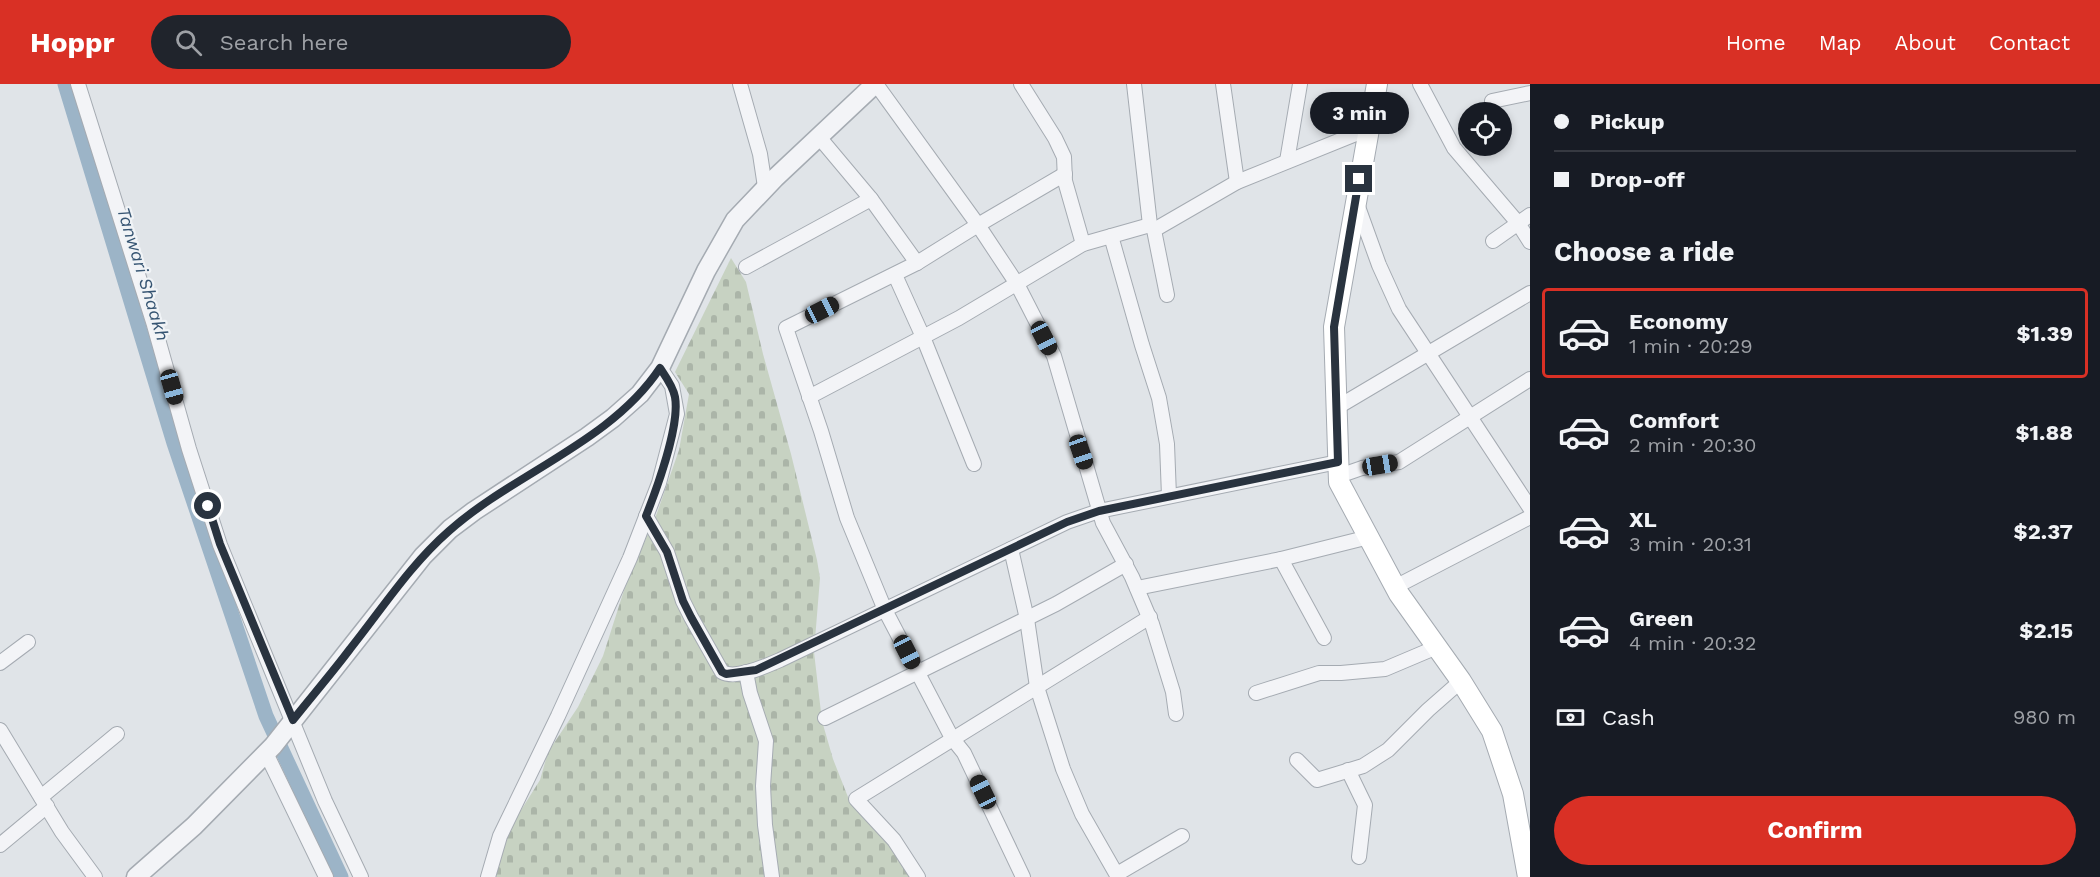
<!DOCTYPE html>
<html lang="en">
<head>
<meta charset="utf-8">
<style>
	body { margin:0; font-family:"Work Sans",sans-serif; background:#20242c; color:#f1f3f6; height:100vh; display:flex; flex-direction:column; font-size:22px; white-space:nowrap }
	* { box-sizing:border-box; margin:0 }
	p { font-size:20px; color:#9ea1a6 }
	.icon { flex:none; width:33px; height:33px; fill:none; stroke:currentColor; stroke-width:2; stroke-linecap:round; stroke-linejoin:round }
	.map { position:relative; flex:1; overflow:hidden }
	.side { display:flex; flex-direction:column; background:#171b24; width:570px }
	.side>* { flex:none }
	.top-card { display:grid; align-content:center; height:132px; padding:0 24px; background:#171b24 }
	.controls { position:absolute; left:1458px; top:18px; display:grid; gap:12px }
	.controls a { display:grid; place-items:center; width:54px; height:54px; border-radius:50%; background:#171b24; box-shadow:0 3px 9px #0003; font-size:30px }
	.end { position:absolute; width:27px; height:27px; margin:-14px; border:8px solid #29333f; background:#fff; box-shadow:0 0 0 3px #fff }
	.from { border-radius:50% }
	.bubble { position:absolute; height:42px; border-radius:21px; background:#171b24; box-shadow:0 3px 9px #0003; font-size:20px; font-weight:700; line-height:42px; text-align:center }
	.car { position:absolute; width:18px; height:36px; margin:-18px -9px; border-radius:8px; box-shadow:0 0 4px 2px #0007; background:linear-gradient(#222 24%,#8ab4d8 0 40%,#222 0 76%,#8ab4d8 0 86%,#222 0) }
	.top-card b { display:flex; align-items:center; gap:21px; height:57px; font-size:22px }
	.top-card b+b { border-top:2px solid #363941 }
	.top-card i { width:15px; height:15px; background:#f1f3f6 }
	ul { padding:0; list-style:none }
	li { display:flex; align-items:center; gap:18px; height:90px; margin:0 12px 9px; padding:0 12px; border:3px solid transparent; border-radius:6px }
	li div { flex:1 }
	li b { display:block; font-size:22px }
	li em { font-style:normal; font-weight:700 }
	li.selected { border-color:#d93025 }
	li>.icon { width:54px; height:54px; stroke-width:1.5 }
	h2 { padding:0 24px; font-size:27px; line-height:72px }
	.pay { display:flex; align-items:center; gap:15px; height:66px; padding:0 24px; font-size:22px }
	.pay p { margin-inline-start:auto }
	.cta { display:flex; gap:12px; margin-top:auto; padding:12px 24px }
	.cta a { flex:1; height:69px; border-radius:36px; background:#d93025; color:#fff; font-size:24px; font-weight:700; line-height:69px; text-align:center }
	header { display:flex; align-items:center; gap:36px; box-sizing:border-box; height:84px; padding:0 30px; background:#d93025; color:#fff }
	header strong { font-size:28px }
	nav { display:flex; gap:33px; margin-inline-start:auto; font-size:21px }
	.search { width:420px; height:54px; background:#20242c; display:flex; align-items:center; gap:15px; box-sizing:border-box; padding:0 21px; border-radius:33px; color:#9ea1a6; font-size:22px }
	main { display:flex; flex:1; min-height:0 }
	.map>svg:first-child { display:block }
</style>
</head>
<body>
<header>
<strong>Hoppr</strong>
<div class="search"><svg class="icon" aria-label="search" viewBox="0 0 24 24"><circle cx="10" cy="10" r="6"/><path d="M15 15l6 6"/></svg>Search here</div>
<nav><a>Home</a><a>Map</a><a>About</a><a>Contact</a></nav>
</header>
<main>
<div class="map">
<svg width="1530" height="793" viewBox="0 0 1530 793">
	<defs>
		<pattern id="cemetery-stones" width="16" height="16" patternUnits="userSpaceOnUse" patternTransform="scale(1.5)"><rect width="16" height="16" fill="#c7d2c2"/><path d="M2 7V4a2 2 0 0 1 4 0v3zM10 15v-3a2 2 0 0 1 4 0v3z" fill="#abb5a8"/></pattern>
	</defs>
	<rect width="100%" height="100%" fill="#e0e4e8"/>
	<polygon fill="url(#cemetery-stones)" points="731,174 746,198 763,270 791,370 817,476 820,494 814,568 822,637 833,675 848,713 878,743 914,793 496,793 499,776 511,742 540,696 548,668 578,623 603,572 625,503 657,429 679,366 689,310 675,288"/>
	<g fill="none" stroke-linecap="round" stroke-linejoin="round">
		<polyline stroke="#9cb4c7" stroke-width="15" points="65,0 174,359 266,632 341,793"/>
		<defs>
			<g id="minor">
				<polyline points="78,0 154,241 189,365 220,461 325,717 361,793"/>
				<polyline points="740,0 760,70 765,103"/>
				<polyline points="876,0 978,141 1017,200 1054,272 1103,439 1132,493 1152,540 1173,608 1176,630"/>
				<polyline points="1021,0 1055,54 1064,73 1065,97 1083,160"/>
				<polyline points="1134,0 1150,141 1154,146 1167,211"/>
				<polyline points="1223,0 1237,98"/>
				<polyline points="1420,0 1454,64 1518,139 1530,158"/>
				<polyline points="1492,17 1530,9"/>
				<polyline points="819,53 871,115 917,179"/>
				<polyline points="1287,77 1300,0"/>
				<polyline points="1357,120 1379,181 1399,225 1530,424"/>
				<polyline points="1154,146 1237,98 1368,45"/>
				<polyline points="1111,152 1142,261 1159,314 1167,360 1169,412"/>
				<polyline points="1493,157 1530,131"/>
				<polyline points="746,183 871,115"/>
				<polyline points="895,191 923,253 974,380"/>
				<polyline points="809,313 959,234 1083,160 1150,141"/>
				<polyline points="1336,324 1530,209"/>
				<polyline points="1339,392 1362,384 1399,378 1530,295"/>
				<path d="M 646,432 L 667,468 L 683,517 L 691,533 L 722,588 C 736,596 766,582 780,576 L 1067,438 L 1099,427 L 1338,378"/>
				<polyline points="1011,465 1027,535 1037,603 1063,685 1082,730 1118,793"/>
				<polyline points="1281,475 1324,554"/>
				<polyline points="1395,503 1530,433"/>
				<polyline points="1137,504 1281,475 1369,453"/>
				<polyline points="0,579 28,558"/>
				<polyline points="746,588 750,609 766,657 763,702 765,741 772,793"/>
				<polyline points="1256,609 1319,589 1341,589 1385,585 1437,563"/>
				<polyline points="825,634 1056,520 1126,480"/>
				<polyline points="0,646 62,748 95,793"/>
				<polyline points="266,669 326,793"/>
				<polyline points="1297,676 1317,696 1363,682 1388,666 1428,626 1461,597"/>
				<polyline points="1348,686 1365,721 1359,773"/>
				<polyline points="41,713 117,650"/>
				<polyline points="0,761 47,722"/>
				<polyline points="1117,790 1182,752"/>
				<polyline points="488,793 500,752 558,632 630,474 659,399 677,330 672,302 660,284"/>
				<polyline points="918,793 894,756 856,715 1150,533"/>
				<polyline points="1023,793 964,669 952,654 885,526 847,434 821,347 786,244 917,179 978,141 1065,90"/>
			</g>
			<polyline id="tertiary" points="136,793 194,742 273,662 423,472 450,445 474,427 587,353 613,334 640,310 660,284 706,187 735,136 775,94 875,0"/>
			<polyline id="secondary" points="1377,0 1334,243 1339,398 1399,510 1461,597 1492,647 1513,710 1528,793"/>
		</defs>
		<use href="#minor" stroke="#a5abb2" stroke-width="16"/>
		<use href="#tertiary" stroke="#a5abb2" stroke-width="21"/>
		<use href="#secondary" stroke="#a5abb2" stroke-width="22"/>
		<use href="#minor" stroke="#f3f4f7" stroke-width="14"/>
		<use href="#tertiary" stroke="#f3f4f7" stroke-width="18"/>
		<use href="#secondary" stroke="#fff" stroke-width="20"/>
	</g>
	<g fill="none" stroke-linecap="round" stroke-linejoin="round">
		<path stroke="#29333f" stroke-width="8" d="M 208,422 L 220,460 L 293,636 C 312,612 332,589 350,565 C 382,525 410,481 449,447 C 514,389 611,358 660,284 C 666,293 673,302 675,313 C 680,341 657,404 646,432 L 667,468 L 683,517 L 691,533 L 722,588 L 726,590 L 756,586 L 1067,438 L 1099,427 L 1338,378 L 1334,243 L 1359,95"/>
	</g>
	<g text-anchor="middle" stroke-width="4.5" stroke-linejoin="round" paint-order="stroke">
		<g font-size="18" font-style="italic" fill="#355472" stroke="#f0f3f6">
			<text transform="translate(143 190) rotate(73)" y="6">Tanwari Shaakh</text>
		</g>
	</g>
</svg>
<div class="controls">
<a><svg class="icon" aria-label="locate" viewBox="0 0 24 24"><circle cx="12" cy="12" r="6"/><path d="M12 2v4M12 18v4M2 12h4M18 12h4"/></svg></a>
</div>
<i class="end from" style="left:208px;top:422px"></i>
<i class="end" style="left:1359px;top:95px"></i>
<div class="bubble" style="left:1310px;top:8px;width:99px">3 min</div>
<i class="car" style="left:822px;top:226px;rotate:63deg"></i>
<i class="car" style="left:1044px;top:254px;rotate:153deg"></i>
<i class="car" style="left:172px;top:303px;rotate:164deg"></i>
<i class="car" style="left:1081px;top:368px;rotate:161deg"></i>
<i class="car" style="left:1380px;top:381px;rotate:80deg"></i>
<i class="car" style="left:907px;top:568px;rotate:153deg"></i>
<i class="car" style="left:983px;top:708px;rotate:334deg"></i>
</div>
<section class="side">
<div class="top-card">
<b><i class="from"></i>Pickup</b>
<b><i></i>Drop-off</b>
</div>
<h2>Choose a ride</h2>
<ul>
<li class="selected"><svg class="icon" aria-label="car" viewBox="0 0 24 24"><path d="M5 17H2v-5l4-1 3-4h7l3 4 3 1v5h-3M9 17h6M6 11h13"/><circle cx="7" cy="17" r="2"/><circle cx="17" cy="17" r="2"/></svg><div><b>Economy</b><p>1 min · 20:29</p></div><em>$1.39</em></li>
<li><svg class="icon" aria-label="car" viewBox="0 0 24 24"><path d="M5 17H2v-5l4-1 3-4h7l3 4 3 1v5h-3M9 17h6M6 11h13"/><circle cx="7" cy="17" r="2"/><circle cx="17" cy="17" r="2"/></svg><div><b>Comfort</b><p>2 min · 20:30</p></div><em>$1.88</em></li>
<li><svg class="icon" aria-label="car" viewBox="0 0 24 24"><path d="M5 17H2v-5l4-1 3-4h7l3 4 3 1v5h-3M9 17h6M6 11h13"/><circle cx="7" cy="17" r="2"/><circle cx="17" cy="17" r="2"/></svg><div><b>XL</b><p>3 min · 20:31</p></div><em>$2.37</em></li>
<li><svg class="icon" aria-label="car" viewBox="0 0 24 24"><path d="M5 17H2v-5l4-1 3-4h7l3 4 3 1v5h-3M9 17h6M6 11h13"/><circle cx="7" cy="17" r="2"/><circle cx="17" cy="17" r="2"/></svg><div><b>Green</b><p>4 min · 20:32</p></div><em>$2.15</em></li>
</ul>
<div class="pay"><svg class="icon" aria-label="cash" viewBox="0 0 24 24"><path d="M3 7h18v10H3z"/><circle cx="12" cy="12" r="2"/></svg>Cash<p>980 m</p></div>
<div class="cta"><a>Confirm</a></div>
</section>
</main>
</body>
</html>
